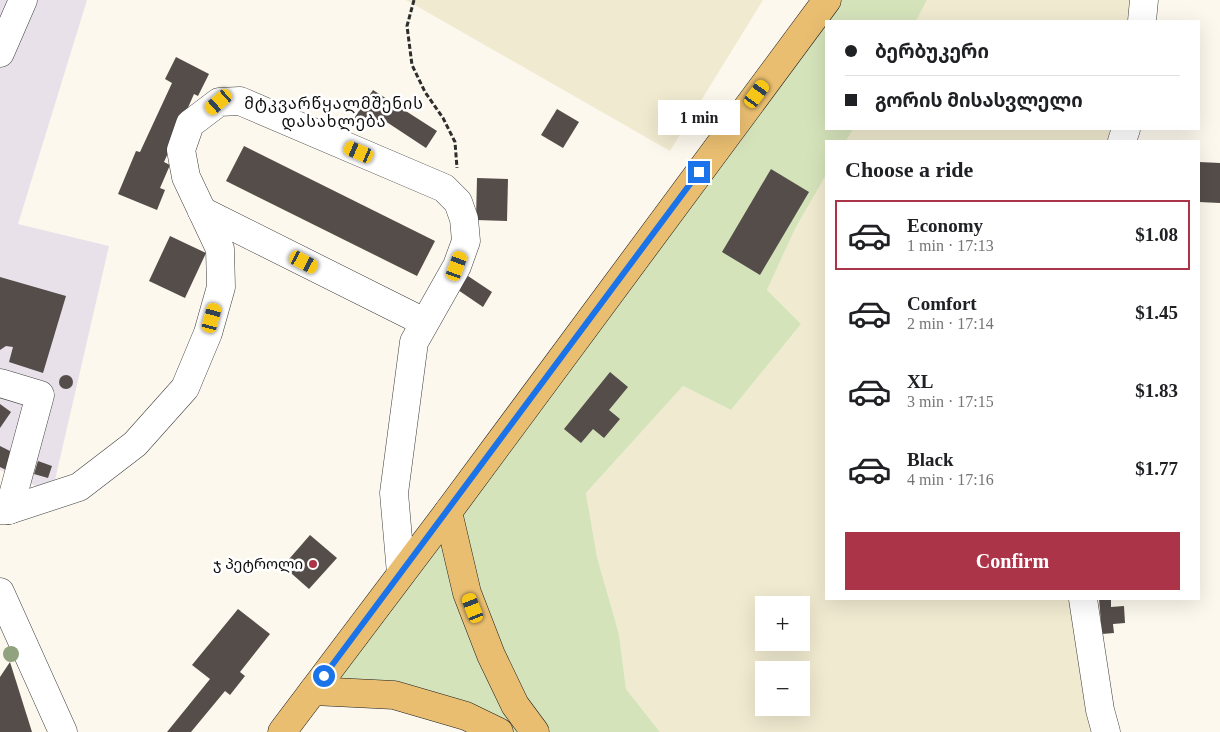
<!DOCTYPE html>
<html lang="en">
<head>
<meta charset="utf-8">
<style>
	body { margin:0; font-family:"Times New Roman","Noto Sans Georgian",serif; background:#f6f6f6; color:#202124; height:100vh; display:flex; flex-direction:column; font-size:19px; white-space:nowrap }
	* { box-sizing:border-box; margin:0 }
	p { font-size:16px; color:#757577 }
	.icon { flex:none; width:28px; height:28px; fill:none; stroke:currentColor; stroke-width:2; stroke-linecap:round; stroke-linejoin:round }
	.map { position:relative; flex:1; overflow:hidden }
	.drawer { position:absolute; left:825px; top:140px; width:375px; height:460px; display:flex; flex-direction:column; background:#fff; border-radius:0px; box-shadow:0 5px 20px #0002 }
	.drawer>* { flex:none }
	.hud { position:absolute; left:825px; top:20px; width:375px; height:110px; border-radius:0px; box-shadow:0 5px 20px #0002; display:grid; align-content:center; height:110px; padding:0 20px; background:#fff }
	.fabs { position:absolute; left:755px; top:596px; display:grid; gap:10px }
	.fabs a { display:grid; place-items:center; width:55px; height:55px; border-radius:0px; background:#fff; box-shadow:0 5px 20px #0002; font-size:25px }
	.end { position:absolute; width:22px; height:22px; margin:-11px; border:6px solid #1a73e8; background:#fff; box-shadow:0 0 0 2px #fff }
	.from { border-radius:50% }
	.bubble { position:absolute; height:35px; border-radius:0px; background:#fff; box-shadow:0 5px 20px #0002; font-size:16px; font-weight:800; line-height:35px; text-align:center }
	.car { position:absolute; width:15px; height:30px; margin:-15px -8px; border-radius:6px; box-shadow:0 0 4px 1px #0007; background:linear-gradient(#f5c518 24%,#345 0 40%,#f5c518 0 76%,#345 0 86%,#f5c518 0) }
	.hud b { display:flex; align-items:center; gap:18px; height:48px; font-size:19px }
	.hud b+b { border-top:1px solid #e0e0e0 }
	.hud i { width:12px; height:12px; background:#202124 }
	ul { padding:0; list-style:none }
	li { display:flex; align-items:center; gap:15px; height:70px; margin:0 10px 8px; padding:0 10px; border:2px solid transparent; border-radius:0px }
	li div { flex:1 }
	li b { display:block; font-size:19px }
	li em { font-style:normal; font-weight:800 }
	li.on { border-color:#ac3448 }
	li>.icon { width:45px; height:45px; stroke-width:1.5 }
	h2 { padding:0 20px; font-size:22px; line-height:60px }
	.button { display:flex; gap:10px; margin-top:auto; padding:10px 20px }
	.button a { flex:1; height:58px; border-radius:0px; background:#ac3448; color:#fff; font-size:20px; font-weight:800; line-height:58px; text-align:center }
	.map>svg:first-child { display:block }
</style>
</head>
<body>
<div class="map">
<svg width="1220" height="732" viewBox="0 0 1220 732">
	<rect width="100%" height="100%" fill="#fdf8ed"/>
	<polygon fill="#e8e1ea" points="0,0 87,0 18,224 109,246 52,493 0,470"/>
	<g fill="#f0ead0" fill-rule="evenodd">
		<polygon points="406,0 763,0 670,151"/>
		<polygon points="927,0 1142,0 1143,21 916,21"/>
		<polygon points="853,129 1133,129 1129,141 846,141"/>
		<path d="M 826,175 L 826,599 L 1089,599 L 1102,732 L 660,732 L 626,689 L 619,634 L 597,557 L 586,493 L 683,386 L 731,410 L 801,324 L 767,290 L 795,229 ZM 764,605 L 801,605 L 801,642 L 764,642 ZM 764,670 L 801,670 L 801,708 L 764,708 Z"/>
	</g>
	<polygon fill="#d5e3bb" points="827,0 927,0 916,21 826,21 826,129 853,129 846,141 826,141 826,175 795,229 767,290 801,324 731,410 683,386 586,493 597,557 619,634 626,689 660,732 499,732 313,691"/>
	<g fill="#544d4a">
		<polygon points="176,57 209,74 198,96 194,94 164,162 170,165 160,188 165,190 157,210 118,194 136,151 140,152 172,83 165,79"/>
		<polygon points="373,90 437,131 426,148 382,119 379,124 369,118 362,130 351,123"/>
		<polygon points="557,109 579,122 563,148 541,135"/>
		<polygon points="244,146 435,241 417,276 226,181"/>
		<polygon points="1199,162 1220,163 1220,203 1199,202"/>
		<polygon points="771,169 809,192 760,275 722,252"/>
		<polygon points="477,178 508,179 507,221 476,220"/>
		<polygon points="170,236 206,253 185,298 149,281"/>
		<polygon points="468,276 492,292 483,307 458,290"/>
		<polygon points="0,277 66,296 43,373 9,362 13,347 6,346 0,350"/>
		<polygon points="610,372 628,387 609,410 620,419 604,438 593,429 581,443 564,429"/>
		<circle cx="66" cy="382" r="7"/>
		<polygon points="0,404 11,412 0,428"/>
		<polygon points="0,446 16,454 8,471 0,467"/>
		<polygon points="38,461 52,466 48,478 34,474"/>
		<polygon points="310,535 337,558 309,589 283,566"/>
		<polygon points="1099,599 1111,599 1111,607 1124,606 1125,623 1113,624 1114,633 1102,634"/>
		<polygon points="238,609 270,634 240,672 245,676 230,695 225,691 191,732 167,732 210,679 192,665"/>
		<polygon points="10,662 32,732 0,732 0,677"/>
	</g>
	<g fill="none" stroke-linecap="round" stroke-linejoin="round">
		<defs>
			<g id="minor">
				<polyline points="1142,21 1144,0"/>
				<polyline points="0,53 23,0"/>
				<polyline points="1122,141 1126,129"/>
				<polyline points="202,211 424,322"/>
				<polyline points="0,383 40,395 9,510"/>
				<polyline points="0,510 9,510 79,487 135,444 185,388 208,333 221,287 220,249 186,177 181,150 190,124 219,102 240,101 444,188 458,202 464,219 466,241 457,266 414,342 394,493 401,573"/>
				<polyline points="0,592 63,732"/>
				<polyline points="1083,599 1100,710 1106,732"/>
			</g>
			<g id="major">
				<polyline points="448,512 467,593 491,655 515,705 535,732"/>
				<polyline points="313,691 394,695 466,716 499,732"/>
				<polyline points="282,732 448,512 827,0"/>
			</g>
		</defs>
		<use href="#minor" stroke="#3f3f3f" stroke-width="29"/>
		<use href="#major" stroke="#1d1d1d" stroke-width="29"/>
		<polyline stroke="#2e2e2e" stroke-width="3" stroke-dasharray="5 2.5" stroke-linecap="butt" points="414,0 407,26 412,65 425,92 443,118 455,142 457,168"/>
		<use href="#minor" stroke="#fff" stroke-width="28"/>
		<use href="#major" stroke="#e9be71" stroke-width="28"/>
	</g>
	<circle fill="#90a27e" cx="11" cy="654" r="8"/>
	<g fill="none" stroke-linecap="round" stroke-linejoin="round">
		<polyline stroke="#1a73e8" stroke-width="6" points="324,676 699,172"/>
	</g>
	<circle fill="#ac3448" stroke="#fff" stroke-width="2" cx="313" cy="564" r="5"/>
	<g text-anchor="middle" stroke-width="5" stroke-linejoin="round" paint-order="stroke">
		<g font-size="15" fill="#0c0c0c" stroke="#fff" text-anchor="end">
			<text x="303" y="569">ჯ პეტროლი</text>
		</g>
		<g font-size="16" letter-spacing="1" fill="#0c0c0c" stroke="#fff">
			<text x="334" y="109">მტკვარწყალმშენის<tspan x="334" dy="18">დასახლება</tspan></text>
		</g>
	</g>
</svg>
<div class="fabs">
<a>+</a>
<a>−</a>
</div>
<i class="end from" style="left:324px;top:676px"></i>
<i class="end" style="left:699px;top:172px"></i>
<div class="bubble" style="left:658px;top:100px;width:82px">1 min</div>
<i class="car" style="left:757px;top:94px;rotate:36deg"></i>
<i class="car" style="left:219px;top:102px;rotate:229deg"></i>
<i class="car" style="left:359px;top:152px;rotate:293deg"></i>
<i class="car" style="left:304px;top:262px;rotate:117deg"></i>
<i class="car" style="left:457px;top:266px;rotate:20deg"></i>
<i class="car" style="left:212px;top:318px;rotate:15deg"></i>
<i class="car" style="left:473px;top:608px;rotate:339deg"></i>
<div class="hud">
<b><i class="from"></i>ბერბუკერი</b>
<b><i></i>გორის მისასვლელი</b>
</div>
<section class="drawer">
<h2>Choose a ride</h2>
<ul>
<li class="on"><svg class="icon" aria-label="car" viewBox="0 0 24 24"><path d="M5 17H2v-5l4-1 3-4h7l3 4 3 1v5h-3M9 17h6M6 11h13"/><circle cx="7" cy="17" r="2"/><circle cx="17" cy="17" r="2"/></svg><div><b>Economy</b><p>1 min · 17:13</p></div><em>$1.08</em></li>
<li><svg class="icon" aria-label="car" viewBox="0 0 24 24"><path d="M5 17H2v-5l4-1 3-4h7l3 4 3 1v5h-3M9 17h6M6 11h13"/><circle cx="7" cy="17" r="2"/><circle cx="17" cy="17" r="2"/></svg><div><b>Comfort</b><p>2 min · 17:14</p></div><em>$1.45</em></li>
<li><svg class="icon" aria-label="car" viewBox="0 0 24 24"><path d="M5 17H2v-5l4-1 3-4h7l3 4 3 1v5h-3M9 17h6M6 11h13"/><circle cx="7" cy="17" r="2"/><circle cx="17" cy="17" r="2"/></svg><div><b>XL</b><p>3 min · 17:15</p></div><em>$1.83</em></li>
<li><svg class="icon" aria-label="car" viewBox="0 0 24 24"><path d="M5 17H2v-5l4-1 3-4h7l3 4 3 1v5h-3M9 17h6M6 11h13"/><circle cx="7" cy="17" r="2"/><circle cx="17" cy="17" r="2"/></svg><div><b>Black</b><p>4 min · 17:16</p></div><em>$1.77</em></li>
</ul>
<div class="button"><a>Confirm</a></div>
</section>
</div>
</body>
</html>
